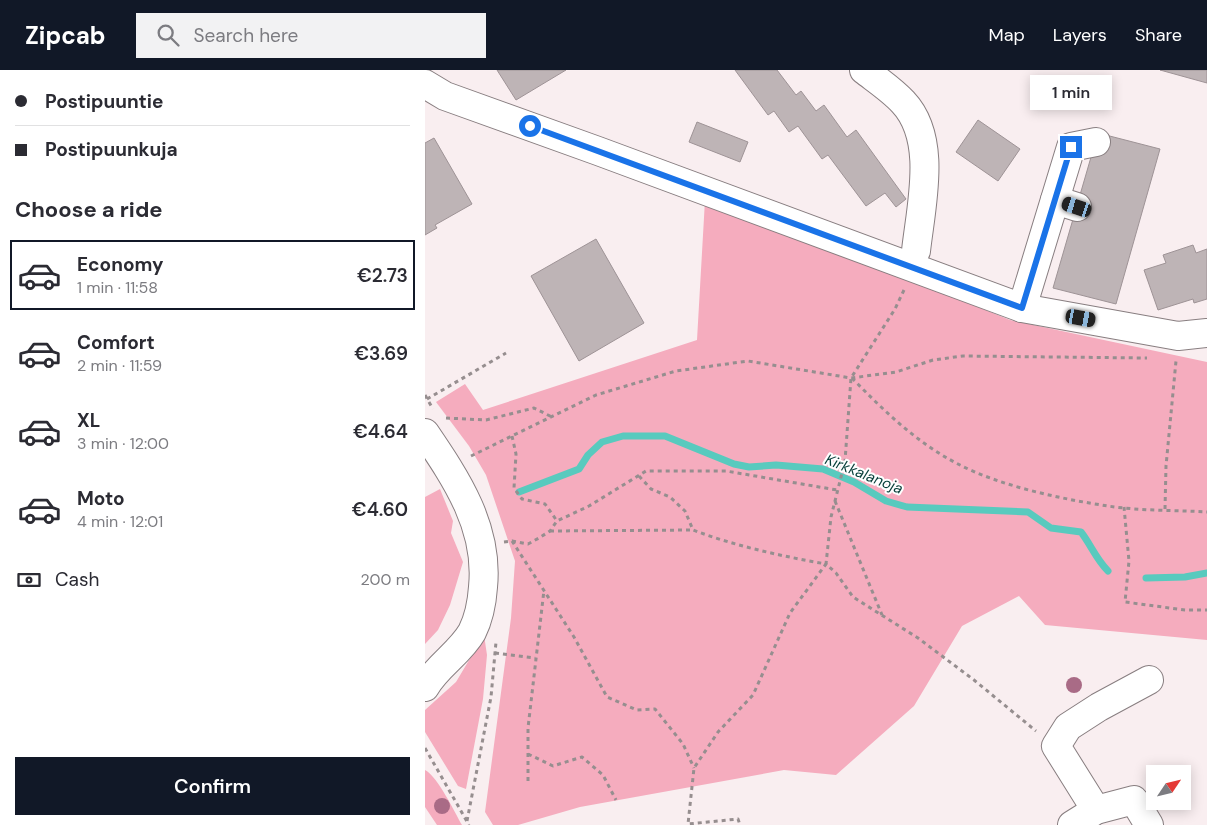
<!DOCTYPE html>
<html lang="en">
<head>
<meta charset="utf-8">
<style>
	body { margin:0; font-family:"DM Sans",sans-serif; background:#f2f2f3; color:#2b2b33; height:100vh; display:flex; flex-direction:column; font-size:19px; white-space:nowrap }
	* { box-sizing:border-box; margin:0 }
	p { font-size:16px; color:#7c7c81 }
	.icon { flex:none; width:28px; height:28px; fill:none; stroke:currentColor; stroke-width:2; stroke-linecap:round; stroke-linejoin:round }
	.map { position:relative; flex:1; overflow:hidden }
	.side { display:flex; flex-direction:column; background:#fff; width:425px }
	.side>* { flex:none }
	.guide { display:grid; align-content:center; height:110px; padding:0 15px; background:#fff }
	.needle { width:32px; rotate:55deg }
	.buttons { position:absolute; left:721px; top:695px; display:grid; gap:10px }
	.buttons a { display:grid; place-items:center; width:45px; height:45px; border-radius:0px; background:#fff; box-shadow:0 2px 12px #0003; font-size:25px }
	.end { position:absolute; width:22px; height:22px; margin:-11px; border:6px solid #1a73e8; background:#fff; box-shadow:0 0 0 2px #fff }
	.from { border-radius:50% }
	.bubble { position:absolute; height:35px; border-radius:0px; background:#fff; box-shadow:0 2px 12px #0003; font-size:16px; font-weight:600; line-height:35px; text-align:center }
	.car { position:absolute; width:15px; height:30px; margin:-15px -8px; border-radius:6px; box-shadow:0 0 4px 1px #0007; background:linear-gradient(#222 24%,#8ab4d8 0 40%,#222 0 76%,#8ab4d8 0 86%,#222 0) }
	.guide b { display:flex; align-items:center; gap:18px; height:48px; font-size:19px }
	.guide b+b { border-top:1px solid #e1e1e2 }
	.guide i { width:12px; height:12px; background:#2b2b33 }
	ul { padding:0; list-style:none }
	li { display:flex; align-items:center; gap:15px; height:70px; margin:0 10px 8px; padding:0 5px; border:2px solid transparent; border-radius:0px }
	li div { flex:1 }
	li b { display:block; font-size:19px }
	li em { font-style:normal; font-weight:600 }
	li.current { border-color:#111827 }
	li>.icon { width:45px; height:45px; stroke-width:1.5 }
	h2 { padding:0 15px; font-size:22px; line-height:60px }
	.pay { display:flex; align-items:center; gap:12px; height:55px; padding:0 15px; font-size:19px }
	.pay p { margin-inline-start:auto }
	.cta { display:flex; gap:10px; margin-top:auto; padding:10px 15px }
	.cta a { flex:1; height:58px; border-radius:0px; background:#111827; color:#fff; font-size:20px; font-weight:600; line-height:58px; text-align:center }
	header { display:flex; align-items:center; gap:30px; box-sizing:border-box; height:70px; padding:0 25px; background:#111827; color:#fff }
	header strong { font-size:24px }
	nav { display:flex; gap:28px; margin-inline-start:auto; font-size:18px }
	.search { width:350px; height:45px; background:#f2f2f3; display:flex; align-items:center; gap:12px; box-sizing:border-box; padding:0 18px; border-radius:0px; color:#7c7c81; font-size:19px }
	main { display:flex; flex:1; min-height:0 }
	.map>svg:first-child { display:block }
</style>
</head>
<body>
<header>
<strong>Zipcab</strong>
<div class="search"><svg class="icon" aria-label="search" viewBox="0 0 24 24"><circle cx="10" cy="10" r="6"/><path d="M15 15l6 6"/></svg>Search here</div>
<nav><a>Map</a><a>Layers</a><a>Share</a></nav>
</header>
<main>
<section class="side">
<div class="guide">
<b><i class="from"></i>Postipuuntie</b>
<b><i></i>Postipuunkuja</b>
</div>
<h2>Choose a ride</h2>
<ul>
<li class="current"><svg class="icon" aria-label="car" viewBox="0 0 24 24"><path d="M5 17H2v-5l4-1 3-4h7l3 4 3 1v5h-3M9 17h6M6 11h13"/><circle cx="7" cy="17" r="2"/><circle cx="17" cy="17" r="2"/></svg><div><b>Economy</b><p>1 min · 11:58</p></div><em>€2.73</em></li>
<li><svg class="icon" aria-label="car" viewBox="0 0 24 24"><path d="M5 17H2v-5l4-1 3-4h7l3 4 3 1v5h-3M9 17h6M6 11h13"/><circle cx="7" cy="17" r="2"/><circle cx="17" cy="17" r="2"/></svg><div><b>Comfort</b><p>2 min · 11:59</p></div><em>€3.69</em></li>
<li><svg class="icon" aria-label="car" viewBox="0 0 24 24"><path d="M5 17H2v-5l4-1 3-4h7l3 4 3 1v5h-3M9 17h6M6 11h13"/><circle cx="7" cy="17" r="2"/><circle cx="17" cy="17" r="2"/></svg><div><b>XL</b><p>3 min · 12:00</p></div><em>€4.64</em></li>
<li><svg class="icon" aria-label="car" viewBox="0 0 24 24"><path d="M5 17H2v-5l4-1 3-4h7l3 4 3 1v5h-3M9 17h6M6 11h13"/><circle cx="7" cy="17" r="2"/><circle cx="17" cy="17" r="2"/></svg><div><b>Moto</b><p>4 min · 12:01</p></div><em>€4.60</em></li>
</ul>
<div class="pay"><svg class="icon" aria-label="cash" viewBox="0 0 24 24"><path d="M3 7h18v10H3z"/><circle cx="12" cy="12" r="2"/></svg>Cash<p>200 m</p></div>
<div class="cta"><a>Confirm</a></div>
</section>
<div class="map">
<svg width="782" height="755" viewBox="0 0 782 755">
	<rect width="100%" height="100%" fill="#f9eef0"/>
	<g fill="#f5acbe">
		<polygon points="280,130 465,201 585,250 782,292 782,570 620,555 594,526 537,556 489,636 411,705 359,700 155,737 93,755 68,755 60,742 86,548 90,491 61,405 44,376 11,332 40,314 58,340 272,270"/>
		<polygon points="15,419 28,451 26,463 38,492 25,535 13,560 0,574 0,427"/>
		<polygon points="59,565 62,585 58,629 41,719 33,716 0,662 0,640 31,612"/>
		<path d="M 0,700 C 13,707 29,741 37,755 L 12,755 L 0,737 Z"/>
	</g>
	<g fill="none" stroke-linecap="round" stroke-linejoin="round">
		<g stroke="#58cabe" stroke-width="7">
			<path d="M 94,422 L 154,399 L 163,385 L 177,372 L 198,366 L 240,366 L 309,394 L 324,397 L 351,395 L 398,399 L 429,412 L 461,431 L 482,437 L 603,442 L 626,458 L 656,462 C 666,475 671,489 683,501"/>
			<polyline points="721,508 760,507 782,503"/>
		</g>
	</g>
	<g fill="#beb4b6" stroke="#9e9396">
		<polygon points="72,0 141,0 91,30"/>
		<polygon points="310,0 352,0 371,25 376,21 391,41 399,35 422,67 431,60 481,129 471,137 460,123 441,136 403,85 397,89 373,56 364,62 349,41 343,45"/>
		<polygon points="735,0 782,0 782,13"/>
		<polygon points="553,50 595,79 573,111 531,82"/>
		<polygon points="272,52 323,72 315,92 264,72"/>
		<polygon points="673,63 735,79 691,234 628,218"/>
		<polygon points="9,68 47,134 10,155 12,158 0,165 0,73"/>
		<polygon points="171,169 219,253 154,291 106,206"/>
		<polygon points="768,175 771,183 782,179 782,229 769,233 768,229 733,240 719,200 741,193 738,185"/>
	</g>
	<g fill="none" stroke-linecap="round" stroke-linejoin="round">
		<defs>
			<g id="minor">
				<path d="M 439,0 C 452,10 467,20 478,32 C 513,69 496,135 491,181"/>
				<polyline points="0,14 20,26 173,81 597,238 753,266 782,263"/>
				<polyline points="630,130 652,137"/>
				<polyline points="597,238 646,77 671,72"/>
				<path d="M 0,363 C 32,410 64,458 58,517 C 57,532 54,548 47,562 C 35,583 12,596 0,617"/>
				<polyline points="671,740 631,676 643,657 674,637 724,610"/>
				<polyline points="647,755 671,740 709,730 724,755"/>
			</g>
		</defs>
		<use href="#minor" stroke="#887e80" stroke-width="30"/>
		<g stroke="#968e8f" stroke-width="3" stroke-dasharray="4 4" stroke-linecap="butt">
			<polyline points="479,220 470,239 426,308 420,391 406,447 401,494 411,503 428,527 493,568 549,610 611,661"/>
			<path d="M 427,308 C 459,341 492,373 533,394 C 575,416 636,429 683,436 C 715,441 750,440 782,442"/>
			<polyline points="0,325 8,339"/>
			<polyline points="2,329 81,283"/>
			<polyline points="21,348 61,350 109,338 127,347"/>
			<polyline points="87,366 91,384 89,418 97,429 120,434 132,451"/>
			<polyline points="46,386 171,325 251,301 323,291 426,308 471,302 508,290 538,286 722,288"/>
			<path d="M 214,406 L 226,419 L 245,427 L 260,441 L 268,460 C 310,476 356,486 401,494 L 365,543 L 328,625 L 293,662 L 269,698 L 263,754 L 313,749 L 315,755"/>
			<polyline points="410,431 457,545"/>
			<polyline points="699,437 704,491 700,532 760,540 782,540"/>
			<polyline points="740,439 741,396 751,291"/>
			<polyline points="125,461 268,460"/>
			<polyline points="87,471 103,474 114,468 125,461 132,451 164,436 221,401 301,401 412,420"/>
			<polyline points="79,472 87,471 149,567 182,627 212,640 230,639 258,674 269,698"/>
			<polyline points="70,583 110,588"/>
			<polyline points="0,678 44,755"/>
			<polyline points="103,684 128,696 157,687 178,705 191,730"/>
			<polyline points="103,711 103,658 119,520"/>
			<polyline points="42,751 66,627 71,572"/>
		</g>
		<use href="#minor" stroke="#fff" stroke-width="28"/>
	</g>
	<g fill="#a96b86">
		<circle cx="649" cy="615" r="8"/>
		<circle cx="17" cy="736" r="8"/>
	</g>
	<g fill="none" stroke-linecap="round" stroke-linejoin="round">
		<polyline stroke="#1a73e8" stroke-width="6" points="105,56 597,238 646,77"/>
	</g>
	<g text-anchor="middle" stroke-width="4" stroke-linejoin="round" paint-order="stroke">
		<g font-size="15" font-style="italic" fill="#073e39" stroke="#fff">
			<text transform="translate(439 404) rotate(22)" y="5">Kirkkalanoja</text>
		</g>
	</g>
</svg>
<div class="buttons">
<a><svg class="needle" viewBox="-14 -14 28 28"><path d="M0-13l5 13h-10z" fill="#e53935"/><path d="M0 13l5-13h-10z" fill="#7c7c81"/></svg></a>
</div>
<i class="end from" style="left:105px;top:56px"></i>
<i class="end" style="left:646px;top:77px"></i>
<div class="bubble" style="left:605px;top:5px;width:82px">1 min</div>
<i class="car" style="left:652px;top:137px;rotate:288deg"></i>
<i class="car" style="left:656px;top:248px;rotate:100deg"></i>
</div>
</main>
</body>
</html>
